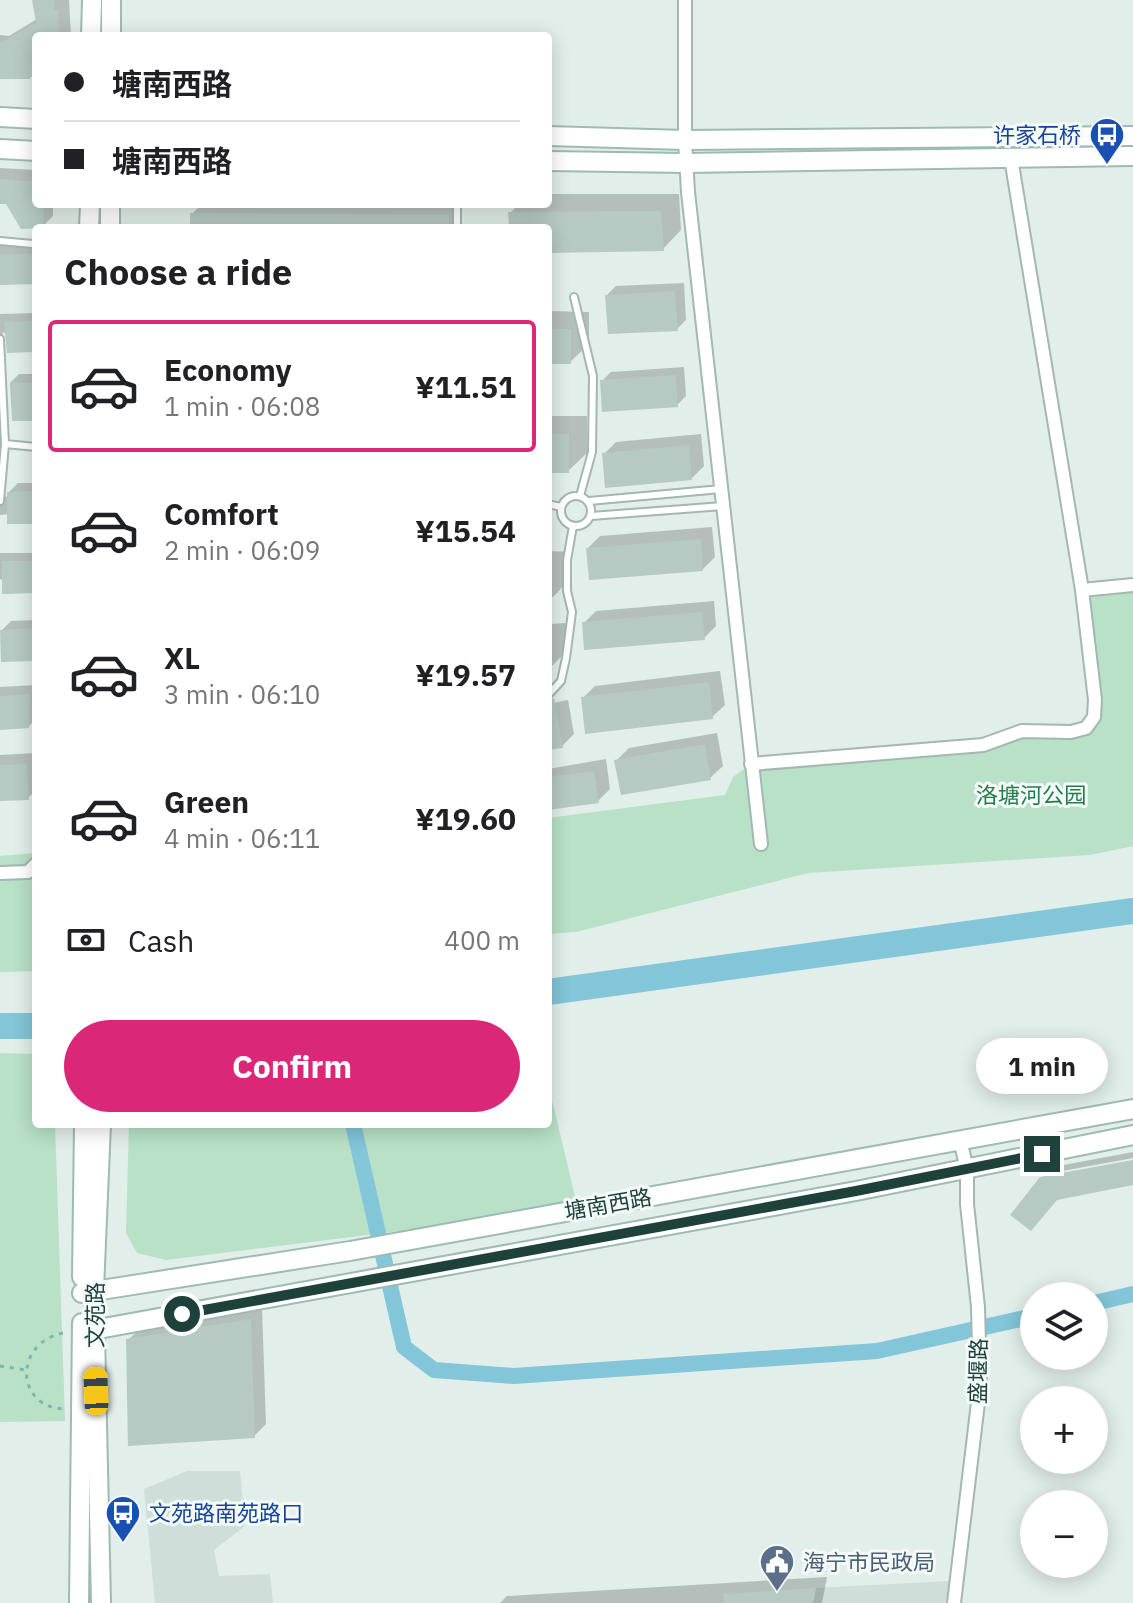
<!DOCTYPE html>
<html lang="en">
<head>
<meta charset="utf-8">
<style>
	body { margin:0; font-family:"IBM Plex Sans","Noto Sans SC",sans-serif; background:#f2f2f2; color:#202124; height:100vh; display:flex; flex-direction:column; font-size:30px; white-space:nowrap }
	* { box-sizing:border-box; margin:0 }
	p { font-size:26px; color:#757577 }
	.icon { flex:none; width:44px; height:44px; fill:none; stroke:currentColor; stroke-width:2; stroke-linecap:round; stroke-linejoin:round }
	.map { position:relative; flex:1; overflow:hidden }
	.sheet { position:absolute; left:32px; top:224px; width:520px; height:904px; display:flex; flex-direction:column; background:#fff; border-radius:8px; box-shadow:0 4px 20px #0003 }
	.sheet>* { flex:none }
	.hud { position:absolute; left:32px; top:32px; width:520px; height:176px; border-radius:8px; box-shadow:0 4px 20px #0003; display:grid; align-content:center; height:176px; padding:0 32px; background:#fff }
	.tools { position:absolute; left:1020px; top:1282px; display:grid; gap:16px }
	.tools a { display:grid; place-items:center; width:88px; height:88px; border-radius:50%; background:#fff; box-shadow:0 4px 20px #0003; font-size:40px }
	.end { position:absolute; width:36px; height:36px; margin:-18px; border:10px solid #1f413b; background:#fff; box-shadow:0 0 0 4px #fff }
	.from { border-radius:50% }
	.bubble { position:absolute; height:56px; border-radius:28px; background:#fff; box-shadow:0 4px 20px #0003; font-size:26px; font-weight:800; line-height:56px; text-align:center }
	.car { position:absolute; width:24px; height:48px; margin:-24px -12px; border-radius:10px; box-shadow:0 0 6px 2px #0007; background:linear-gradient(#f5c518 24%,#345 0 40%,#f5c518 0 76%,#345 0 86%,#f5c518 0) }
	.hud b { display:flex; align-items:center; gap:28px; height:76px; font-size:30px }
	.hud b+b { border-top:2px solid #e0e0e0 }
	.hud i { width:20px; height:20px; background:#202124 }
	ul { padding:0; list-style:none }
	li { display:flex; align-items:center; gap:24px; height:132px; margin:0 16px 12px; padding:0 16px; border:4px solid transparent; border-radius:8px }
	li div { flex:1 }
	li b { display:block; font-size:30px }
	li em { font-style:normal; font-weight:800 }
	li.on { border-color:#db2777 }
	li>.icon { width:72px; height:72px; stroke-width:1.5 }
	h2 { padding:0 32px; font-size:36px; line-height:96px }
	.pay { display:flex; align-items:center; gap:20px; height:88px; padding:0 32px; font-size:30px }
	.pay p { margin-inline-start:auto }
	.action { display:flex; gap:16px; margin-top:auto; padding:16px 32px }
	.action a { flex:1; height:92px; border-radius:48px; background:#db2777; color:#fff; font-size:32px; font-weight:800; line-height:92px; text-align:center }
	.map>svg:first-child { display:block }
</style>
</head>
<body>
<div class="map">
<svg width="1133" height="1603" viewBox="0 0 1133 1603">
	<rect width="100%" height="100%" fill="#e2eee9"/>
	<g fill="#cfded8">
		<polygon points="187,1471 240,1471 245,1526 214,1550 219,1576 270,1574 273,1603 155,1603 144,1489"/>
		<polygon points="949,1581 946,1603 813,1603 816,1588"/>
	</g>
	<g fill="#b8e1c7">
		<polygon points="1133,585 1133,846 1090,855 808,873 576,932 548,934 548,818 725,795 733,777 751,764 983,745 1022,731 1071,732 1094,717 1082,590"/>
		<polygon points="36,853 36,971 0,972 0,856"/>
		<polygon points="0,1053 36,1054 36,1124 55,1124 65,1421 0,1422"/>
		<polygon points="548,1083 578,1209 166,1260 137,1253 126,1233 129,1124 352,1124 354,1127 359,1124 548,1124"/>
	</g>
	<g fill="#0003">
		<polygon points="34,0 69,0 71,36 36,36 36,71 0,77 0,35 9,36 37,19"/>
		<polygon points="0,168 36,170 36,204 53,204 53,216 42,227 7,202 0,202"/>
		<polygon points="548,194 679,194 681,230 663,249 548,251 548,228 511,228 510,213 519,204 548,204"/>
		<polygon points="202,204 461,204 461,228 192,228 192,214"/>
		<polygon points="36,242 36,282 0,283 0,243"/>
		<polygon points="684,283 686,320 677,329 607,295 616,286"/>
		<polygon points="548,311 589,312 589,344 570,362 548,362"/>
		<polygon points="36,313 36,350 3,332 0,343 0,314"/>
		<polygon points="684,367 686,396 677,405 602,381 611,372"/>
		<polygon points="19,374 36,374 36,419 12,418 10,383"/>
		<polygon points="548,416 587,416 587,453 568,471 548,471"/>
		<polygon points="701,434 704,466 692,478 604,454 616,442"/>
		<polygon points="0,474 3,494 8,498 9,492 18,483 36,483 36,522 9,514 0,515"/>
		<polygon points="712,527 715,557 703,569 588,548 600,536"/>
		<polygon points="548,551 572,552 571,578 553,597 548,597"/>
		<polygon points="0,553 36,553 36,591 0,579"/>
		<polygon points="714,601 716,626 704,638 584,623 596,611"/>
		<polygon points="36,620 36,659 2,630 11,621"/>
		<polygon points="566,623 567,651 548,670 548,624"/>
		<polygon points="720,671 725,705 712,717 583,698 595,686"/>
		<polygon points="36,685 36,719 29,726 0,728 0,687"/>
		<polygon points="568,700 574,734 562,746 548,748 548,704"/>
		<polygon points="717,733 723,766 710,778 617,760 629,748"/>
		<polygon points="36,753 36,790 28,798 0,799 0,755"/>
		<polygon points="606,759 610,789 598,801 548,808 548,769"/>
		<polygon points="1133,1152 1133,1158 1046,1174 1053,1167"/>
		<polygon points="262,1308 266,1424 254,1436 128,1340 141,1328"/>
		<polygon points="827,1577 822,1603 500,1603 507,1596"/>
	</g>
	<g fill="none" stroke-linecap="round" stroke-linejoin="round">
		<g stroke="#83c5d9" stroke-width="16">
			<polyline points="353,1124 404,1347 434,1370 514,1376 877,1351 1034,1316"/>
			<polyline points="1094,1303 1133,1294"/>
		</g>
		<g stroke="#83c5d9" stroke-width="26">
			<polyline points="548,992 1133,911"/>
			<polyline points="0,1026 36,1026"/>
		</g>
	</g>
	<g fill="#b6c9c3">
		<polygon points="32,0 54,0 54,10 58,10 59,36 36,36 36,73 29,79 0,79 0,43 36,23"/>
		<polygon points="0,179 36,182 36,204 44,204 43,228 21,229 6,204 0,204"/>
		<polygon points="661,211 664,251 548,253 548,228 509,228 508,212"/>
		<polygon points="190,213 449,215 449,228 190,228"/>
		<polygon points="0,254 36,254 36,284 0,285"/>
		<polygon points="675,291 678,331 608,334 605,295"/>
		<polygon points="36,321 36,352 7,353 4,322"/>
		<rect x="548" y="329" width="23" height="35"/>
		<polygon points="676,375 678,407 602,412 600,380"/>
		<polygon points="12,382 36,383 36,421 12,421"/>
		<rect x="548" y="434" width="21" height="39"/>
		<polygon points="689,445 692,480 605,488 602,453"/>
		<polygon points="36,491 36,524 7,524 7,492"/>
		<polygon points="701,539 703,571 589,580 586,548"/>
		<polygon points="2,561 36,561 36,593 2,594"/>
		<polygon points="702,612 705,640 584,650 582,622"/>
		<polygon points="36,628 36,661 1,662 0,630"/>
		<polygon points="709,682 713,719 585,734 581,697"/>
		<polygon points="30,694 29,728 0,730 0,696"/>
		<polygon points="554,698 563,748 548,750 548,701"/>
		<polygon points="705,744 711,780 621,795 614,760"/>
		<polygon points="27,764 29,800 0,801 0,765"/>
		<polygon points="594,771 599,803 548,810 548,777"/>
		<polygon points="1133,1160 1133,1185 1057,1200 1031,1231 1010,1215 1040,1177"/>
		<polygon points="251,1319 255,1438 128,1446 126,1339"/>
		<polygon points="816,1588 813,1603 724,1603 723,1594"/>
	</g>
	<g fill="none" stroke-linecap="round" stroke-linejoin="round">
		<defs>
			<g id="service">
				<polyline points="457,228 457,204"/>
				<polyline points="0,241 33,244"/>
				<polyline points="574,297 593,376 592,452 580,496"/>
				<polyline points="0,339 5,444 0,501"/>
				<polyline points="5,444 36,447"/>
				<circle cx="576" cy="511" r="15"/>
				<polyline points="589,501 721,489"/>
				<polyline points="548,504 561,507"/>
				<polyline points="591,516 723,506"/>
				<polyline points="548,695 561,681 566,658 572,612 567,591 567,560 573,526"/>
			</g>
			<g id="minor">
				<polyline points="685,0 685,140 688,192 761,844"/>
				<polyline points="1082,590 1133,585"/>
				<polyline points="751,764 983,745 1022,731 1071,732 1086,728 1094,717 1095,700 1082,590 1011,158"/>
				<polyline points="0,873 28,872 36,864"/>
				<polyline points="954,1603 980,1386 978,1307 967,1204 967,1169 960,1140"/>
			</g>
			<g id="secondary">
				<polyline points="91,36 92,0"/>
				<polyline points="111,36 111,0"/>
				<polyline points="0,117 36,119"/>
				<polyline points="548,136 685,140 1133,136"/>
				<polyline points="0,149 36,151"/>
				<polyline points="548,161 686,163 1133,156"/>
				<polyline points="89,228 90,204"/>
				<polyline points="110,228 110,204"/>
				<polyline points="101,1124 94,1289 101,1603"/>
				<polyline points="82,1277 84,1124"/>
				<polyline points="82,1293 350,1251 1133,1109"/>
				<polyline points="82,1332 856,1191 1133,1135"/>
				<polyline points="79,1603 82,1323"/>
			</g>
		</defs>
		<use href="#service" stroke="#a4b7b1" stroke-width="10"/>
		<use href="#minor" stroke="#a4b7b1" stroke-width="16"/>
		<use href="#secondary" stroke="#9ebbb3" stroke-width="22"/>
		<g stroke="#7eb5a9" stroke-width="3" stroke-dasharray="4 6" stroke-linecap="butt">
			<path d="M 63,1333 C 12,1344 16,1409 66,1409"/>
			<polyline points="0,1366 26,1370"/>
		</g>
		<use href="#service" stroke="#fff" stroke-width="6"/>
		<use href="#minor" stroke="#fff" stroke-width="12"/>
		<use href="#secondary" stroke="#fff" stroke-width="18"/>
	</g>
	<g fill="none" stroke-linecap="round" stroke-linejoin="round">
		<polyline stroke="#1f413b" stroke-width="10" points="182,1314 856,1191 1042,1154"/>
	</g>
	<defs>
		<symbol id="bus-pin" viewBox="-11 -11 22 30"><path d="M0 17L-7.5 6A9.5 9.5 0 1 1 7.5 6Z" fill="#1a4fb4" stroke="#f3faf7"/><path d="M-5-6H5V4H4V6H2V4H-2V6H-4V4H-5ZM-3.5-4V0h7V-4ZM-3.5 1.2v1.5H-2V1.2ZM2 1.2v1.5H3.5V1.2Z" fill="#fff"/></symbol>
		<symbol id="civic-pin" viewBox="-11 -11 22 30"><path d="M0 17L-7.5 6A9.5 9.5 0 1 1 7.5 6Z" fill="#5c6f8a" stroke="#f3faf7"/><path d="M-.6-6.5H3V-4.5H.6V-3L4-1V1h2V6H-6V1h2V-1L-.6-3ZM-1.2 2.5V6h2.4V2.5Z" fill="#fff"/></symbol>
	</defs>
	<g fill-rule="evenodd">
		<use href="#bus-pin" x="1087" y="115" width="40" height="54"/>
		<use href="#bus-pin" x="103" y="1493" width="40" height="54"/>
		<use href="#civic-pin" x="757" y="1542" width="40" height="54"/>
	</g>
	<g text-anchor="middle" stroke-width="6" stroke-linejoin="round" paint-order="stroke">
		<g font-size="22" fill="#164399" stroke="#f3faf7" text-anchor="end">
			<text x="1081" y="143">许家石桥</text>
			<text x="149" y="1521" text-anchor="start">文苑路南苑路口</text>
		</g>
		<g font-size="22" fill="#247d4e" stroke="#f3faf7">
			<text x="1031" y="803">洛塘河公园</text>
		</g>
		<g font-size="22" fill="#1f413b" stroke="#f3faf7">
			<text transform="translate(608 1204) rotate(-10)" y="8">塘南西路</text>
			<text transform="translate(95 1315) rotate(-90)" y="8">文苑路</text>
			<text transform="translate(978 1371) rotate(-89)" y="8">盛堰路</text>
		</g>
		<g font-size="22" fill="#4e5e75" stroke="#f3faf7" text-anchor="start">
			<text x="803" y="1570">海宁市民政局</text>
		</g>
	</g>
</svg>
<div class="tools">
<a><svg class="icon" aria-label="layers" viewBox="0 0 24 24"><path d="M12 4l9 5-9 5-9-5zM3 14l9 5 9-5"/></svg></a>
<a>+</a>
<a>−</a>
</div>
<i class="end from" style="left:182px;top:1314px"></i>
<i class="end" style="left:1042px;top:1154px"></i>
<div class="bubble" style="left:976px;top:1038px;width:132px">1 min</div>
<i class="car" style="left:96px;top:1391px;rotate:358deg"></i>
<div class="hud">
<b><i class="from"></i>塘南西路</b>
<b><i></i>塘南西路</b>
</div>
<section class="sheet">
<h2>Choose a ride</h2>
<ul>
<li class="on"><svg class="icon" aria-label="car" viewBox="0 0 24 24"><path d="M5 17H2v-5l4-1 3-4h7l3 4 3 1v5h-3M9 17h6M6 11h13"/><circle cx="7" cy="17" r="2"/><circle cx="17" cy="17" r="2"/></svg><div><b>Economy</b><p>1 min · 06:08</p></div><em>¥11.51</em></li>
<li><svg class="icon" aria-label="car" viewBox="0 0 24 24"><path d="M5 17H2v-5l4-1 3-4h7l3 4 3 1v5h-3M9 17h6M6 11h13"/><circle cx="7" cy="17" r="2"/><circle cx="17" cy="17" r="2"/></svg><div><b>Comfort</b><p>2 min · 06:09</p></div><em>¥15.54</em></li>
<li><svg class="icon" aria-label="car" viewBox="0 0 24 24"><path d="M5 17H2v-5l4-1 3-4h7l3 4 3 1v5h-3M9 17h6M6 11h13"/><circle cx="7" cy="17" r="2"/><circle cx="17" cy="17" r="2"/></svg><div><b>XL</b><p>3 min · 06:10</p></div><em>¥19.57</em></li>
<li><svg class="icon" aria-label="car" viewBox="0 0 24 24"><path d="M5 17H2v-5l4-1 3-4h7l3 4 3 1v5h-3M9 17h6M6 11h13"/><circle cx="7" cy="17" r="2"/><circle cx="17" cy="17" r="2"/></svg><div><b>Green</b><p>4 min · 06:11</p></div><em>¥19.60</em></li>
</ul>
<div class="pay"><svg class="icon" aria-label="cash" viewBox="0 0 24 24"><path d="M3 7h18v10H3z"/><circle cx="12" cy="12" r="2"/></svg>Cash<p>400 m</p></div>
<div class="action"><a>Confirm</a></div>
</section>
</div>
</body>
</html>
